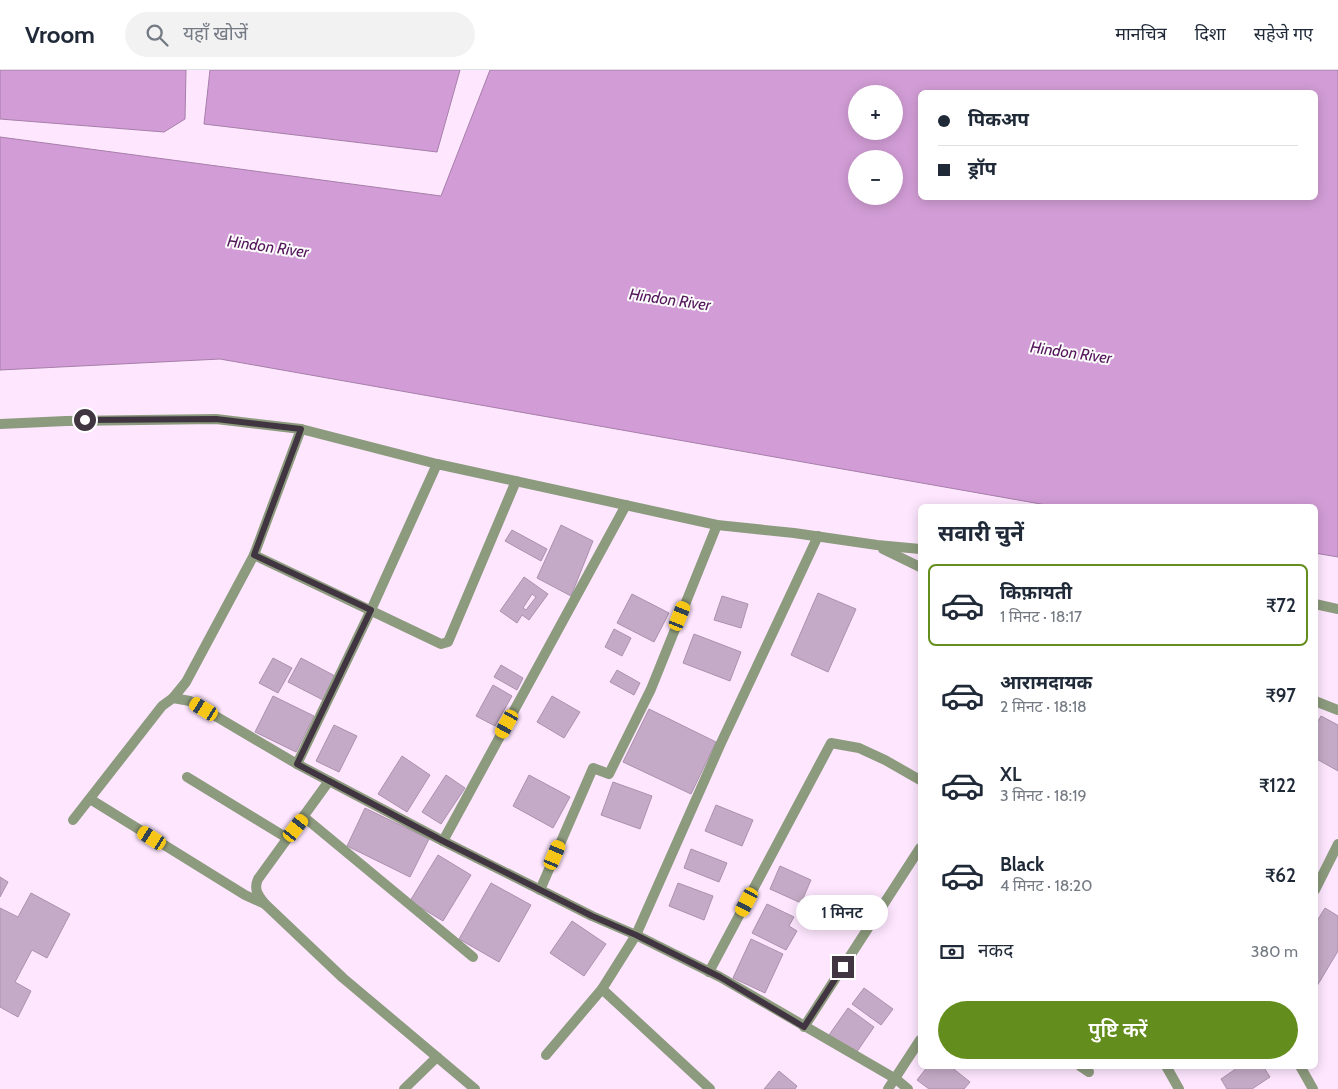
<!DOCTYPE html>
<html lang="hi">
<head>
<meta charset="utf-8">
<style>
	body { margin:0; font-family:Cabin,"Noto Sans Devanagari",sans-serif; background:#f2f2f3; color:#1f2937; height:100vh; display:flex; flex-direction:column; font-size:19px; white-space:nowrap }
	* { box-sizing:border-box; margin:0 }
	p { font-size:16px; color:#747a83 }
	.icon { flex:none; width:28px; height:28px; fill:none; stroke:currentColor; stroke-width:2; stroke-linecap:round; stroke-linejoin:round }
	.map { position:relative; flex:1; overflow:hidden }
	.drawer { position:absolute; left:918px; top:434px; width:400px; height:565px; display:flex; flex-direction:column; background:#fff; border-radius:8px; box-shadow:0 2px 12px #0003 }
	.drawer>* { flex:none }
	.guide { position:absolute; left:918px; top:20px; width:400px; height:110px; border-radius:8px; box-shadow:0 2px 12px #0003; display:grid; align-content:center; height:110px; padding:0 20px; background:#fff }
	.fabs { position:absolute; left:848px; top:15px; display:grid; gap:10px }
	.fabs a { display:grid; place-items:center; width:55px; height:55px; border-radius:50%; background:#fff; box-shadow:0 2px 12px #0003; font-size:25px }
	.end { position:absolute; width:22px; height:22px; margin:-11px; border:6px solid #403541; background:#fff; box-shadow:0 0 0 2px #fff }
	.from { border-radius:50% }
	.bubble { position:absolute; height:35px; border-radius:18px; background:#fff; box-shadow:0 2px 12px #0003; font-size:16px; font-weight:600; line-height:35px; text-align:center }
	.car { position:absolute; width:15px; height:30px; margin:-15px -8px; border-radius:6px; box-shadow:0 0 4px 1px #0007; background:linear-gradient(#f5c518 24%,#345 0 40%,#f5c518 0 76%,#345 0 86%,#f5c518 0) }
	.guide b { display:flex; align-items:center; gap:18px; height:48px; font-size:19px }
	.guide b+b { border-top:1px solid #e0e1e3 }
	.guide i { width:12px; height:12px; background:#1f2937 }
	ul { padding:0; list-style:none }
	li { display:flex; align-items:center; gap:15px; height:82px; margin:0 10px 8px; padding:0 10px; border:2px solid transparent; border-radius:8px }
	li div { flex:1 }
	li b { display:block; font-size:19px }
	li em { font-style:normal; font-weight:600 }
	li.selected { border-color:#638d1c }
	li>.icon { width:45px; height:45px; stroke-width:1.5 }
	h2 { padding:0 20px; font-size:22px; line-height:60px }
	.pay { display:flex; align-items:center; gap:12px; height:55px; padding:0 20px; font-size:19px }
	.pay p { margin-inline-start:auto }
	.action { display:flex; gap:10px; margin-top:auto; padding:10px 20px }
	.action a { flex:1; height:58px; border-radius:30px; background:#638d1c; color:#fff; font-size:20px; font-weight:600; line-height:58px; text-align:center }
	header { display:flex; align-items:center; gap:30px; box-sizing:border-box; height:70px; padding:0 25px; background:#fff; border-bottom:1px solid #e0e1e3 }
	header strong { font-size:24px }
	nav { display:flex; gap:28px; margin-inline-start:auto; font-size:18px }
	.search { width:350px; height:45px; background:#f2f2f3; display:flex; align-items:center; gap:12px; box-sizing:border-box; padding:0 18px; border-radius:28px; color:#747a83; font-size:19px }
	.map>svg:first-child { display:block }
</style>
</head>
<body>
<header>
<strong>Vroom</strong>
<div class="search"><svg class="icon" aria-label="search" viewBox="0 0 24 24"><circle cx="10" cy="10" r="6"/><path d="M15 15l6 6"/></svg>यहाँ खोजें</div>
<nav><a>मानचित्र</a><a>दिशा</a><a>सहेजे गए</a></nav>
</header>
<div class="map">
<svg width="1338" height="1019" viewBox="0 0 1338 1019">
	<rect width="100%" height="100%" fill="#fde6fe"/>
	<g fill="#d29dd6" stroke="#a67ea9" fill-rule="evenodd">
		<polygon points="0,0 186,0 185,49 164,62 0,49"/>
		<polygon points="210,0 460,0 437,82 204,54"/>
		<path d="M 490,0 L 1338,0 L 1338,487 L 1315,483 L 1315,436 L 1052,436 L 220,289 L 0,300 L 0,67 L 441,126 ZM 1315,22 L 1315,128 L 920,128 L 920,22 ZM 856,24 L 894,24 L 894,61 L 856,61 ZM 856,89 L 894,89 L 894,126 L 856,126 Z"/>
	</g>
	<g fill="#c4aac6" stroke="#ab91ad" fill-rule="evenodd">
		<polygon points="561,455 593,471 571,526 537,508"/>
		<polygon points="512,460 547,479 541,491 505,471"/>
		<path d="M 524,507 L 548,524 L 529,550 L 522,545 L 517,553 L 500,541 ZM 532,524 L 536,527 L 526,540 L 523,538 Z"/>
		<polygon points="818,523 856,539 828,602 791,585"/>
		<polygon points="632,524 669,543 654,572 617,553"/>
		<polygon points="722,526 748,534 741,558 714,550"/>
		<polygon points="614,559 631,568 622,586 605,577"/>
		<polygon points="694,564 741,582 730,611 683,593"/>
		<polygon points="273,588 292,598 278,623 259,613"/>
		<polygon points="301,588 335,606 323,630 288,612"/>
		<polygon points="501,595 523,608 517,620 494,607"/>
		<polygon points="617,600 640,613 634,625 610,612"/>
		<polygon points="493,615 512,626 495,656 476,646"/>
		<polygon points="273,626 314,646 296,682 255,662"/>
		<polygon points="552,626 580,642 564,668 537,652"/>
		<polygon points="649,639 716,672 691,724 623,692"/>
		<polygon points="1321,646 1338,655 1338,701 1315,688 1315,656"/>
		<polygon points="334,655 357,666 339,702 316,691"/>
		<polygon points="402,686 430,705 407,742 378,724"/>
		<polygon points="446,705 465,718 441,754 422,742"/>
		<polygon points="529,705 570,727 553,758 513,736"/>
		<polygon points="613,712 652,726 640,759 601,745"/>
		<polygon points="716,735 753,750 742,776 705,761"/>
		<polygon points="365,738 429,769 410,807 347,776"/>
		<polygon points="691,779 727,793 719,812 684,798"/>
		<polygon points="438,785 471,805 443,851 410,831"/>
		<polygon points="780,796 811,810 801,833 770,819"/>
		<polygon points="0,807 8,812 0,827"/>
		<polygon points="491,813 531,835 499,892 459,869"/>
		<polygon points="678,813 713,826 704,850 669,836"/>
		<polygon points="31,823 70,844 47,888 32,880 15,912 31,921 18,947 0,937 0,838 18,847"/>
		<polygon points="767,834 794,847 789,856 797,861 786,880 752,863"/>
		<polygon points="1325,838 1338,846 1338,881 1317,916 1315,915 1315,854"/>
		<polygon points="572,851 606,874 584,906 550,883"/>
		<polygon points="751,869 783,884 765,923 733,908"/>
		<polygon points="864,918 893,939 881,955 852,934"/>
		<polygon points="848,938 874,957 856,983 829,965"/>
		<polygon points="928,996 950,996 970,1012 964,1019 929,1019 917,1010"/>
		<polygon points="1240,996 1263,996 1270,1007 1252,1019 1227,1019 1221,1009"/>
		<polygon points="779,1001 797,1016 795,1019 764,1019"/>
	</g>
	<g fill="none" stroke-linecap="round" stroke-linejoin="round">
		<g stroke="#8c9a7d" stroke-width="10">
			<polyline points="0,354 66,351 216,349 301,359 437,394 717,455 794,463 877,475 920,479"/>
			<polyline points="883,479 920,497"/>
			<polyline points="254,485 441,574 448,572 516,411"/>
			<polyline points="1315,534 1338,539"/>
			<polyline points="173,628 186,612 254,485 301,359"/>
			<polyline points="1315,631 1338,640"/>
			<polyline points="297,694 371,540 437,394"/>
			<polyline points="187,707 287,768"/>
			<path d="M 329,711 L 258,809 C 253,820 259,826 265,834 L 343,908 L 475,1019"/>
			<polyline points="90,729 245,825 265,834"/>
			<polyline points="304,747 473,887"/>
			<polyline points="73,750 162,636 173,628 190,631 297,694 443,771 592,846 636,865 720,907 896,1009 908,1019"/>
			<polyline points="443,771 626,435"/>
			<polyline points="540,820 593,698 609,704 651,619 717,455"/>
			<polyline points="1315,820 1338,774"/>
			<polyline points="709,902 831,673 859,678 885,690 920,710"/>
			<polyline points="602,919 710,1019"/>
			<polyline points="804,957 920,778"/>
			<polyline points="546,985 602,919 636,865 721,673 818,466"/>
			<polyline points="1080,996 1089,1002"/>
			<polyline points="1166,996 1179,1019"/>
			<polyline points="1300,996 1313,1019"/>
			<polyline points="404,1019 437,987"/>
			<polyline points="888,1019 920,970"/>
		</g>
	</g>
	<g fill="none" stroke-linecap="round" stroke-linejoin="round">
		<polyline stroke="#403541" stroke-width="6" points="85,350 216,349 301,359 254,485 371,540 297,694 443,771 592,846 636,865 720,907 804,957 843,897"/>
	</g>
	<g text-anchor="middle" stroke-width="4" stroke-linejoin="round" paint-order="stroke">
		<g font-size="16" font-style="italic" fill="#54165b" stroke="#fcfcfc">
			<text transform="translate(268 176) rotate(8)" y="6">Hindon River</text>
			<text transform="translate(670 229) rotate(8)" y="6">Hindon River</text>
			<text transform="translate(1071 282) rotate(8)" y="6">Hindon River</text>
		</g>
	</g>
</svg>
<div class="fabs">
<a>+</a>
<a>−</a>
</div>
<i class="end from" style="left:85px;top:350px"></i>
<i class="end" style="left:843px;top:897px"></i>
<div class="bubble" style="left:796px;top:825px;width:92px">1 मिनट</div>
<i class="car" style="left:680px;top:546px;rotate:22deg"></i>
<i class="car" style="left:204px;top:639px;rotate:301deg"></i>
<i class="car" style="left:507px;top:654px;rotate:209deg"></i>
<i class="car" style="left:296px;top:758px;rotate:38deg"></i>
<i class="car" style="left:152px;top:768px;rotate:302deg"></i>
<i class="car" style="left:555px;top:785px;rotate:23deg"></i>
<i class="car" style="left:747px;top:832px;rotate:208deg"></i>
<div class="guide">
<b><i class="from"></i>पिकअप</b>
<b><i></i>ड्रॉप</b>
</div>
<section class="drawer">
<h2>सवारी चुनें</h2>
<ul>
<li class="selected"><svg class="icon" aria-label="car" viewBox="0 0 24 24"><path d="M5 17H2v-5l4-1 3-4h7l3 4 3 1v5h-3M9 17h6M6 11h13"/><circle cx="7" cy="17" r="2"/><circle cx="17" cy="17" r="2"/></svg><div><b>किफ़ायती</b><p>1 मिनट · 18:17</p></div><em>₹72</em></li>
<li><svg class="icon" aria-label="car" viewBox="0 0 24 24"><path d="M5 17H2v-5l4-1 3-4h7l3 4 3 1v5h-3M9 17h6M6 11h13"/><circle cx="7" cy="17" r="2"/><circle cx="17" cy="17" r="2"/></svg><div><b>आरामदायक</b><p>2 मिनट · 18:18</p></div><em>₹97</em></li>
<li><svg class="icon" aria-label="car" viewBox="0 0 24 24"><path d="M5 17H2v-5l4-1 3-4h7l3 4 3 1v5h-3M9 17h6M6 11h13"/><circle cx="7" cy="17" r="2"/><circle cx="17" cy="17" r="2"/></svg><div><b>XL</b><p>3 मिनट · 18:19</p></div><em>₹122</em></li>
<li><svg class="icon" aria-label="car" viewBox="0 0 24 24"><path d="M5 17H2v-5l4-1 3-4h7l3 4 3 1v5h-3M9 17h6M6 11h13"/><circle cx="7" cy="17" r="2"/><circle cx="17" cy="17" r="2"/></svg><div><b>Black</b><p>4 मिनट · 18:20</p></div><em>₹62</em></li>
</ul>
<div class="pay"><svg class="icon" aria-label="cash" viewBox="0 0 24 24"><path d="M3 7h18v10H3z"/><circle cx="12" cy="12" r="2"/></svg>नकद<p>380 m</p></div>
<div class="action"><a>पुष्टि करें</a></div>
</section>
</div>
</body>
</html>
